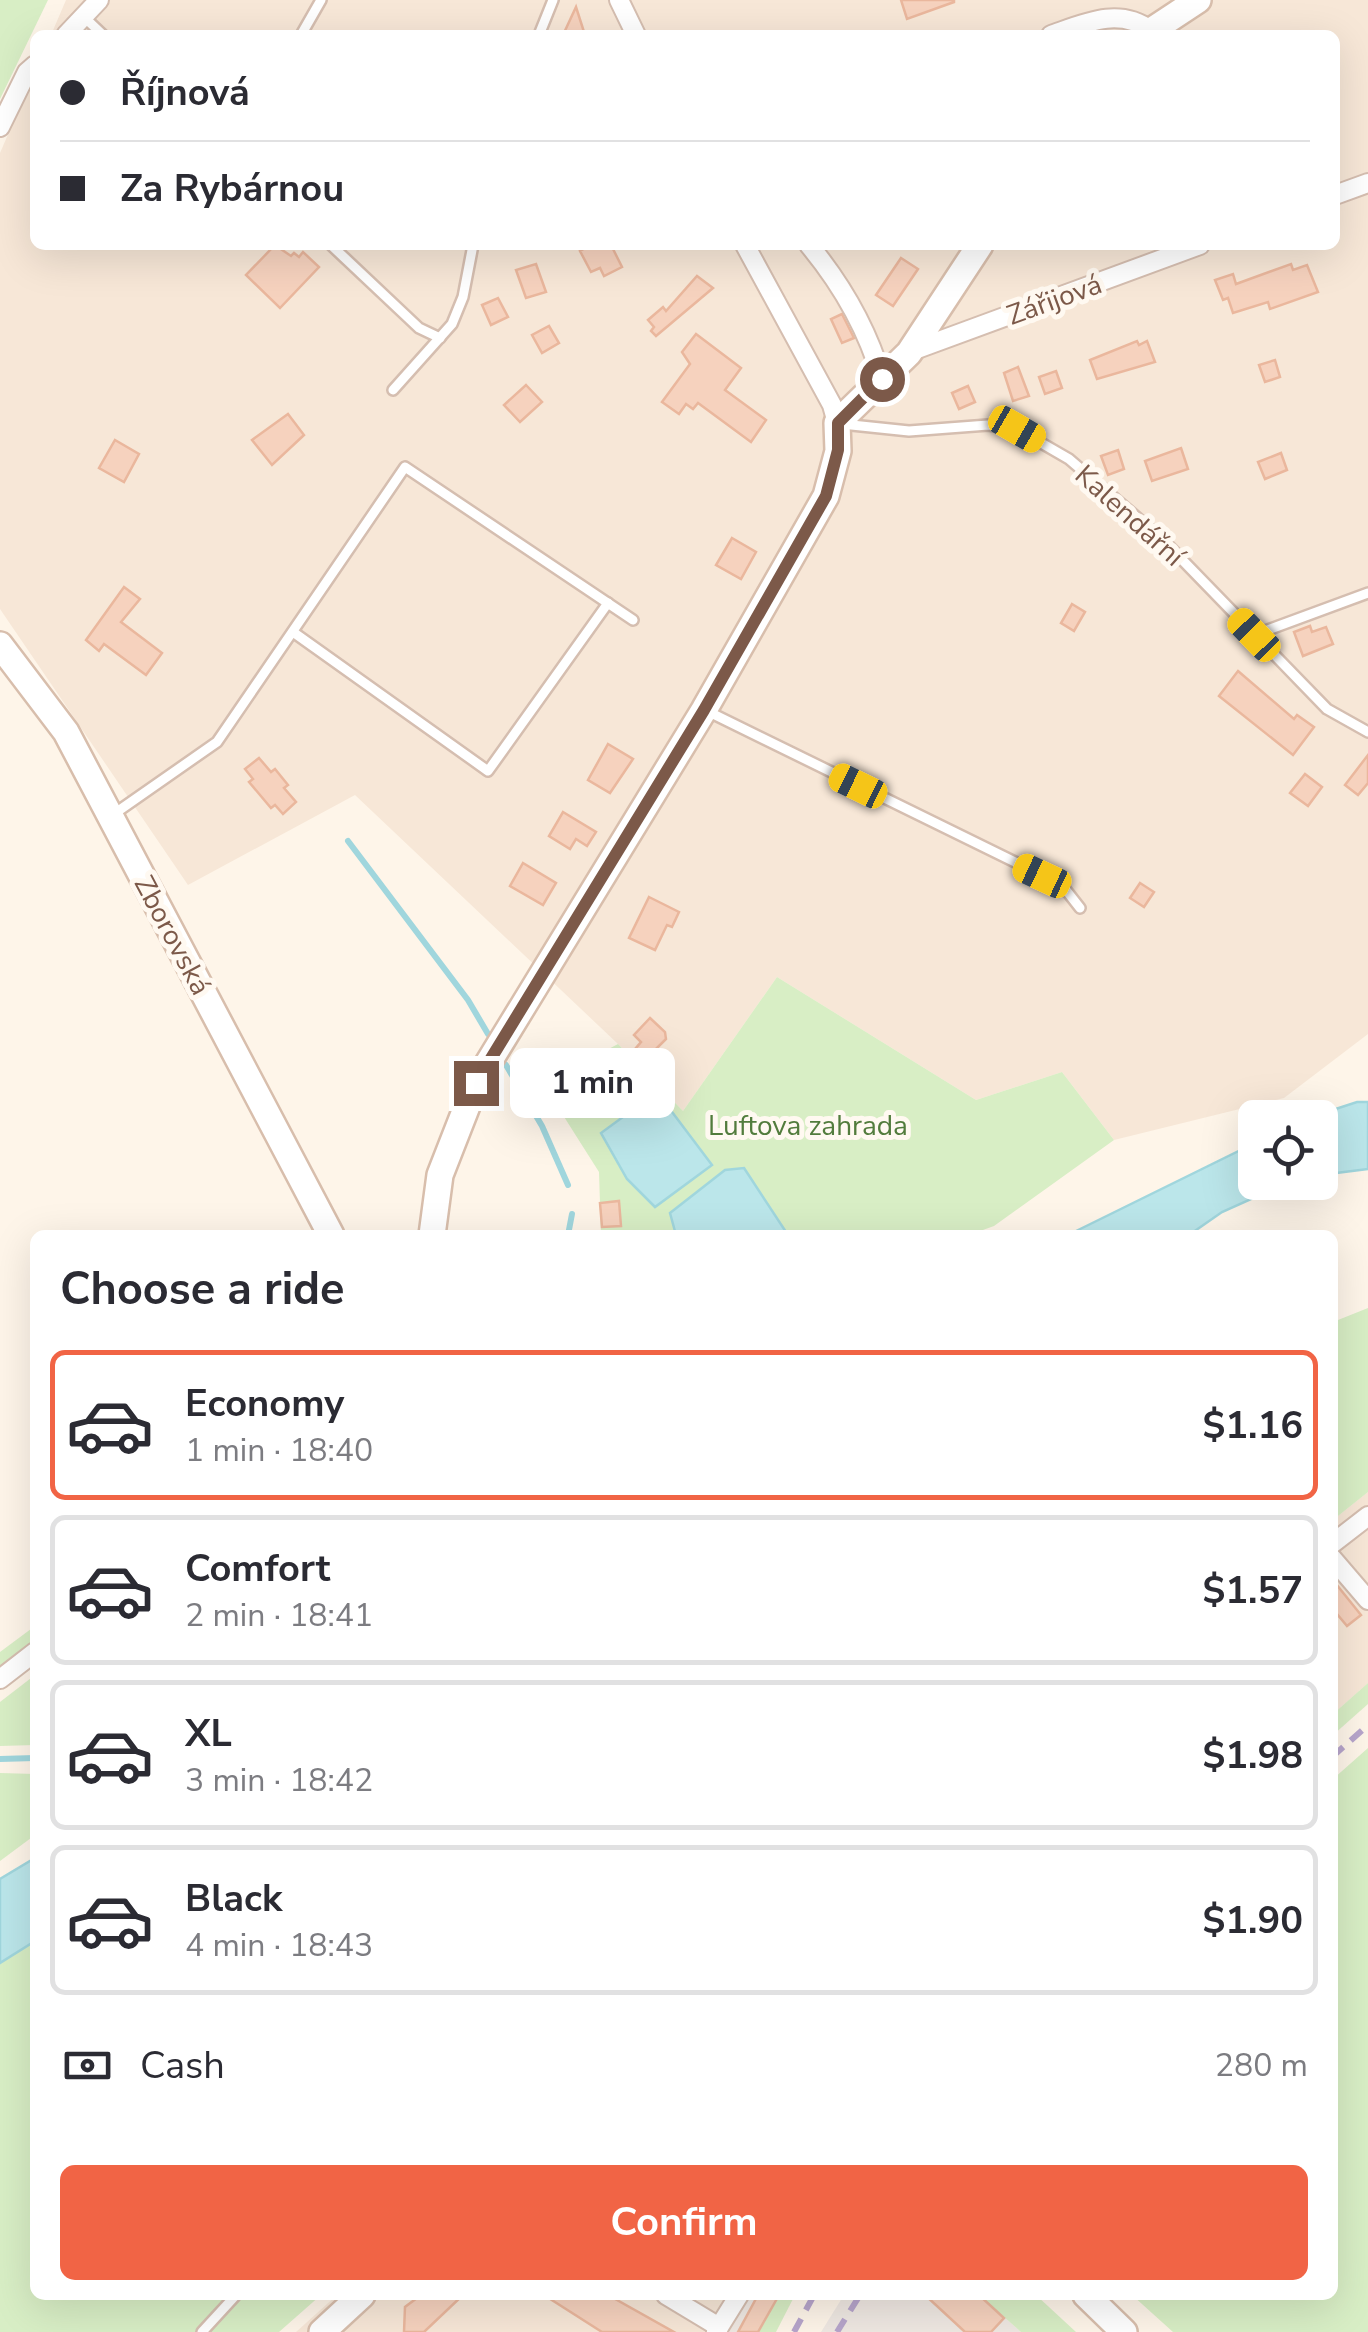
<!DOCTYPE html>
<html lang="en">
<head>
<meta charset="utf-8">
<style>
	body { margin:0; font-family:"Nunito Sans",sans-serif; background:#f7f7f7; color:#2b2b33; height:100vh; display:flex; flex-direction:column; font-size:38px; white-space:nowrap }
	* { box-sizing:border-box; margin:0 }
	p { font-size:32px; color:#7c7c81 }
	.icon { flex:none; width:55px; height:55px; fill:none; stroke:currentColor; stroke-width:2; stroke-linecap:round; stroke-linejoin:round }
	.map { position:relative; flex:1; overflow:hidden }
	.details { position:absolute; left:30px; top:1230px; width:1308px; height:1070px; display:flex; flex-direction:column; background:#fff; border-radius:15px; box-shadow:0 10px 40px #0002 }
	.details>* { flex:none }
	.top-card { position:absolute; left:30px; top:30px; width:1310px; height:220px; border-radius:15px; box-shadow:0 10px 40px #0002; display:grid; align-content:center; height:220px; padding:0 30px; background:#fff }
	.fabs { position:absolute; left:1238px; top:1100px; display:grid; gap:20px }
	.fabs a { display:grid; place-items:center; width:100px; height:100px; border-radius:15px; background:#fff; box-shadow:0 10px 40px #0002; font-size:50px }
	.end { position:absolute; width:45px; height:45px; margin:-22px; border:12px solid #7c5949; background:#fff; box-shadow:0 0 0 5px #fff }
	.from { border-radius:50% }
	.bubble { position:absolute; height:70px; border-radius:15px; background:#fff; box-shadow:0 10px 40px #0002; font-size:32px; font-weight:700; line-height:70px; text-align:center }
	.car { position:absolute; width:30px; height:60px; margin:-30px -15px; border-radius:12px; box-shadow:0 0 8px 2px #0007; background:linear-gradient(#f5c518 24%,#345 0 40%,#f5c518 0 76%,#345 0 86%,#f5c518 0) }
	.top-card b { display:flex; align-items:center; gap:35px; height:95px; font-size:38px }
	.top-card b+b { border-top:2px solid #e1e1e2 }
	.top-card i { width:25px; height:25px; background:#2b2b33 }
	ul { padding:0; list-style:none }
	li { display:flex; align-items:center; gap:30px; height:150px; margin:0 20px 15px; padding:0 10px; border:5px solid #e1e1e2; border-radius:15px }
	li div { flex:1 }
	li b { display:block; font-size:38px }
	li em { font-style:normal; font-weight:700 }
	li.on { border-color:#f16445 }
	li>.icon { width:90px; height:90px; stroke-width:1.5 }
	h2 { padding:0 30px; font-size:45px; line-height:120px }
	.pay { display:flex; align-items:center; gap:25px; height:110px; padding:0 30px; font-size:38px }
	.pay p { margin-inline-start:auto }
	.cta { display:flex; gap:20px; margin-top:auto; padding:20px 30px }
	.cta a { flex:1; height:115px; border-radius:15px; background:#f16445; color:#fff; font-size:40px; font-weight:700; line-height:115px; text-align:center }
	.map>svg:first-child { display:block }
</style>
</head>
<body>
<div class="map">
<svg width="1368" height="2332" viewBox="0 0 1368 2332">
	<rect width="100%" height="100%" fill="#fef5e9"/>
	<g fill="#f7e7d7">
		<polygon points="66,0 1368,0 1368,1034 1284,1098 1114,1140 1062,1072 976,1100 777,977 683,1111 618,1044 355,795 188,885 0,609 0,153 35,72 35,245 1335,245 1335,35 51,35"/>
		<polygon points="1368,1492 1368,1683 1333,1714 1333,1520"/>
		<polygon points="337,2295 739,2295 716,2332 296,2332"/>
	</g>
	<g fill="#efe8e2">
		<polygon points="739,2295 779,2295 759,2332 716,2332"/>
		<polygon points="844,2295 979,2295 1021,2332 821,2332"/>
	</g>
	<g fill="#d8eec5">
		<polygon points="0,0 48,0 0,99"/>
		<polygon points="777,977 976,1100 1062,1072 1114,1140 994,1226 969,1235 601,1235 599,1172 554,1101 552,1079 618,1044 683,1111"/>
		<polygon points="1368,1308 1368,1492 1333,1520 1333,1322"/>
		<polygon points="35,1626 35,1642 0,1670 0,1652"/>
		<polygon points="35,1675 35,1745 0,1746 0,1702"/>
		<polygon points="1368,1683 1368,1704 1333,1735 1333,1714"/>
		<polygon points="1368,1748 1368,2332 1173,2332 1132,2295 1332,2295 1333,1779"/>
		<polygon points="0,1773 35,1774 35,1835 0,1861"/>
		<polygon points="35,1941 35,2295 321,2295 279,2332 0,2332 0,1963"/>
		<polygon points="779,2295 795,2295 776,2332 759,2332"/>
		<polygon points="979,2295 1036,2295 1076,2332 1021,2332"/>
	</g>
	<g fill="#bbe6ea" stroke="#a0d6dd" stroke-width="2.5">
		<polygon points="657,1092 712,1165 655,1207 627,1179 601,1133"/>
		<polygon points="1357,1102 1368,1102 1368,1169 1320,1175 1320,1118 1311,1117"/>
		<polygon points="1255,1143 1255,1182 1287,1183 1222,1212 1189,1235 1068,1235"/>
		<polygon points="744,1168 788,1235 676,1235 670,1213 725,1170"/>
		<polygon points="35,1858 35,1941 0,1963 0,1879"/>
	</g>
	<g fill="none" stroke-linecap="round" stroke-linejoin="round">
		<g stroke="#a0d6dd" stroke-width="6">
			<polyline points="348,841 468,1000 488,1034"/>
			<polyline points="506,1065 542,1126 568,1185"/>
			<polyline points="568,1235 572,1214"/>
			<polyline points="0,1759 35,1758"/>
		</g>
	</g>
	<g fill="#f6d2be" stroke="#eab79d" stroke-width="2.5">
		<polygon points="901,0 954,0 954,2 907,19"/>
		<polygon points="576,7 585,35 563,35"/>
		<polygon points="275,245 291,256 294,253 299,257 303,252 319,267 280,308 246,275"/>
		<polygon points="591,245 611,245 622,267 604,276 600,268 591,272 580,251"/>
		<polygon points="901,258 918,269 893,306 876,295"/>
		<polygon points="536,264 546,292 526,298 516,270"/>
		<polygon points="1291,264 1293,270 1307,265 1318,292 1270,309 1268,302 1233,313 1228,298 1223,300 1215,280 1233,274 1236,284"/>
		<polygon points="697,276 713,288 656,336 651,331 654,327 648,320 663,307 666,311"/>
		<polygon points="498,298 508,317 491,325 482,305"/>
		<polygon points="842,314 854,338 842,343 831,319"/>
		<polygon points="549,326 559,343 542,353 532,335"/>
		<polygon points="696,334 741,368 725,390 766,420 751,442 698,403 693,409 686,404 679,414 662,402 690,364 682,352"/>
		<polygon points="1137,341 1139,345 1147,341 1155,362 1097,379 1090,360"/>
		<polygon points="1275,360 1280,377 1265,382 1259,365"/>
		<polygon points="1018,367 1029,396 1013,401 1004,373"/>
		<polygon points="1056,371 1062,388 1045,394 1039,377"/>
		<polygon points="526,385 542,402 520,422 504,405"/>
		<polygon points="968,386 975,402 959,409 952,393"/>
		<polygon points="288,414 304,435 272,465 252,440"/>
		<polygon points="115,440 139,454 124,482 99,468"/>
		<polygon points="1181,448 1188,469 1152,481 1145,461"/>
		<polygon points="1118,450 1124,469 1108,475 1101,456"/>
		<polygon points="1281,453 1287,470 1265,479 1258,462"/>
		<polygon points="732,538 756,552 741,579 716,565"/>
		<polygon points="124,587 140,599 121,622 162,653 146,675 104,644 99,651 86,640"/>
		<polygon points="1072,604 1085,612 1074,631 1061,623"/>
		<polygon points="1310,626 1312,632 1326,627 1333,644 1303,656 1294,632"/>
		<polygon points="1238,671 1294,719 1297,715 1314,727 1293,755 1219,696"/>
		<polygon points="608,744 633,759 610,793 588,780"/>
		<polygon points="1368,755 1368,783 1358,795 1345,785"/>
		<polygon points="259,758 271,772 275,769 288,785 284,788 296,802 283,814 275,805 271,808 249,782 253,779 245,769"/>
		<polygon points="1305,774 1322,787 1308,806 1290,793"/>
		<polygon points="563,812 596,832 587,846 576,839 570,849 549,836"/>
		<polygon points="523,863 556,883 543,905 510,886"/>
		<polygon points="1140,883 1154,892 1144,907 1130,898"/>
		<polygon points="649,897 679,912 672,927 667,925 655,950 629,938"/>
		<polygon points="650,1018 665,1032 666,1039 647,1058 636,1048 641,1042 634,1035"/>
		<polygon points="619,1201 621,1226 602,1227 600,1203"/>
		<polygon points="1332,1579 1361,1615 1347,1626 1332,1608"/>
		<polygon points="421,2295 463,2295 424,2332 404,2332 405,2307"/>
		<polygon points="544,2295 608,2295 674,2332 602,2332"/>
		<polygon points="758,2295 779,2295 758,2332 738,2332"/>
		<polygon points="925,2295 979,2295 1004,2318 991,2332 965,2332"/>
	</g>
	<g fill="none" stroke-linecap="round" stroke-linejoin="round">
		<defs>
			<g id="lane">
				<polyline points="84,17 103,35"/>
				<polyline points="301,35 321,0"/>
				<polyline points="539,35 553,0"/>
				<polyline points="331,245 419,328 440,338"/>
				<polyline points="393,390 452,324 463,297 473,245"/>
				<polyline points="842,424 909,431 988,425 1017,429 1069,459 1162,539 1327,709 1368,732"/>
				<polyline points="293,632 488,771 608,603"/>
				<polyline points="1254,635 1368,593"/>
				<polyline points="707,711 1062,885 1080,908"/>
				<polyline points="111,816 217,742 405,467 633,620"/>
				<polyline points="202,2332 236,2295"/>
			</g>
			<g id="street">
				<polyline points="619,0 636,35"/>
				<polyline points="66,35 99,0"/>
				<path d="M 1051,35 C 1085,23 1119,7 1150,30"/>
				<polyline points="0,127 27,72 35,65"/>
				<polyline points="1335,195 1368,183"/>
				<polyline points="745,245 832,405 837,423"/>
				<path d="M 809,245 C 843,286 867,328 882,379"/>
				<polyline points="909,352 1200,245"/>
				<polyline points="1332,1544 1368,1516"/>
				<polyline points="1332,1558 1368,1600"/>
				<polyline points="0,1679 35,1652"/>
				<polyline points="666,2295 719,2327"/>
				<polyline points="716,2332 739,2295"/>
			</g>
			<g id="secondary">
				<polyline points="1145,35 1198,0"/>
				<polyline points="0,645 66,732 331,1235"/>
				<polyline points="432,1235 440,1175 476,1083 704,710 826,496 838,451 837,423 909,353 980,245"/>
				<polyline points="1086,2295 1124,2332"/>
				<polyline points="322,2332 362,2295"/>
			</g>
		</defs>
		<use href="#lane" stroke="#d5beb0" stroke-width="14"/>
		<use href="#street" stroke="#d5beb0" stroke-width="22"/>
		<use href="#secondary" stroke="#d8beac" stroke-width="30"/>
		<use href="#lane" stroke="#fff" stroke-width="9"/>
		<use href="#street" stroke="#fff" stroke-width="18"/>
		<use href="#secondary" stroke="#fff" stroke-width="25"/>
		<g stroke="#b7a5cb" stroke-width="6" stroke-dasharray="15 10" stroke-linecap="butt">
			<polyline points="1332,1757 1368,1725"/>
			<polyline points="794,2332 814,2295"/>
			<polyline points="837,2332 860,2295"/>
		</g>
	</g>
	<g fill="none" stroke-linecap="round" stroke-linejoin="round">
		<polyline stroke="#7c5949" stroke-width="12" points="476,1083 704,710 826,496 838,450 838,423 882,379"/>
	</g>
	<g text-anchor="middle" stroke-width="10" stroke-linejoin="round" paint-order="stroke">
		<g font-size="28" fill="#7c5949" stroke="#fff9f1">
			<text transform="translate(1054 299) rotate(-20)" y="10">Zářijová</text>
			<text transform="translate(1130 515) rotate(42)" y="10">Kalendářní</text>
			<text transform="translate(173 935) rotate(62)" y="10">Zborovská</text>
		</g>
		<g font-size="28" fill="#527c3d" stroke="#fff9f1">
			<text x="808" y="1135">Luftova zahrada</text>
		</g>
	</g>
</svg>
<div class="fabs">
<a><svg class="icon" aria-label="locate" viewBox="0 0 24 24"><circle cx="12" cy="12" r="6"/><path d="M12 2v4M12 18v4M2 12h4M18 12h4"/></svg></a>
</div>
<i class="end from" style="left:882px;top:379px"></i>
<i class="end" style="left:476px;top:1083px"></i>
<div class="bubble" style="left:510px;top:1048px;width:165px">1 min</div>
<i class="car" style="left:1017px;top:429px;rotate:120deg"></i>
<i class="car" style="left:1254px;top:635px;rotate:316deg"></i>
<i class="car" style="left:858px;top:786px;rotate:296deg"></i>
<i class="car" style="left:1042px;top:876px;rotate:295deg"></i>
<div class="top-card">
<b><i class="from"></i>Říjnová</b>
<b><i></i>Za Rybárnou</b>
</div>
<section class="details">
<h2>Choose a ride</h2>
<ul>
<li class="on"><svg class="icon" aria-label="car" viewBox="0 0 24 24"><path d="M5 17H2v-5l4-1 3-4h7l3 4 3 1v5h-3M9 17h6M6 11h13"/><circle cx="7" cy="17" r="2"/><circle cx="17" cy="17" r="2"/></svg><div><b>Economy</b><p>1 min · 18:40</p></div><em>$1.16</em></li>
<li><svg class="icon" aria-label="car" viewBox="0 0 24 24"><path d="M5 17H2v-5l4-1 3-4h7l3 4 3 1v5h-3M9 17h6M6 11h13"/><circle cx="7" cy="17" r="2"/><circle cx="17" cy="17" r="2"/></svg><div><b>Comfort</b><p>2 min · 18:41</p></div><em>$1.57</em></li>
<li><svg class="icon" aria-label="car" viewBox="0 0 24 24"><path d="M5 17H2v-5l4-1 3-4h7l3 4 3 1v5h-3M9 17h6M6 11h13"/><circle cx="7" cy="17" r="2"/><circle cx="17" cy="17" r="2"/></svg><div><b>XL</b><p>3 min · 18:42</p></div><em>$1.98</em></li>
<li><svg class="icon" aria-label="car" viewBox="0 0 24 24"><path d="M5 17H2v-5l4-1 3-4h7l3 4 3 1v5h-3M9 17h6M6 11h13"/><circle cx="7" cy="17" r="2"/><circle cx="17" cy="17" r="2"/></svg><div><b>Black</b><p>4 min · 18:43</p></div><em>$1.90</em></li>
</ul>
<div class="pay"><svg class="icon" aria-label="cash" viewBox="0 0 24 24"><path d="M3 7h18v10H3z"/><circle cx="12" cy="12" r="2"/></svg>Cash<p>280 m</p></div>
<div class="cta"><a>Confirm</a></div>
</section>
</div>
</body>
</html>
